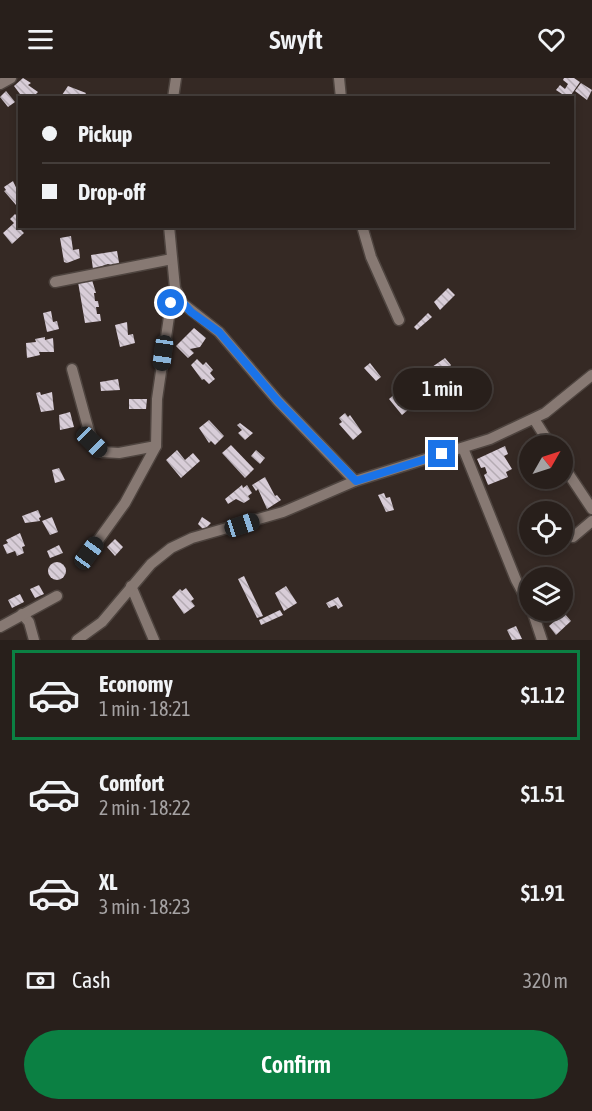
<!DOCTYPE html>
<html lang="en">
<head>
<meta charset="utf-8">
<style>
	body { margin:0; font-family:"Asap Condensed",sans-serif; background:#342c28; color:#f1f3f6; height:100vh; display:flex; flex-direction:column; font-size:22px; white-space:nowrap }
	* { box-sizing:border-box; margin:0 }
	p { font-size:20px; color:#a5a2a3 }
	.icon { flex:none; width:33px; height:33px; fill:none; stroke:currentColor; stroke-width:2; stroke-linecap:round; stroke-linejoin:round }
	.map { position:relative; height:562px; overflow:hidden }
	.side { display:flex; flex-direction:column; background:#281f1b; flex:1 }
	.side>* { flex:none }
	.hud { position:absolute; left:18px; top:18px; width:556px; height:132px; border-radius:0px; box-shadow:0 3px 9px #0003,0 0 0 2px #443d3a; display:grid; align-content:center; height:132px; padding:0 24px; background:#281f1b }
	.needle { width:39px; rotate:51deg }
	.tools { position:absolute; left:519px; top:357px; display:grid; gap:12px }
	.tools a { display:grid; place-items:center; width:54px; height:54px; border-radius:50%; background:#281f1b; box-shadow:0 3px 9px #0003,0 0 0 2px #443d3a; font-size:30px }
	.end { position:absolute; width:27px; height:27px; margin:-14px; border:8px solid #1a73e8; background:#fff; box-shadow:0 0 0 3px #fff }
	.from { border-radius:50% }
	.bubble { position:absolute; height:42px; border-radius:21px; background:#281f1b; box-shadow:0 3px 9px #0003,0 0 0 2px #443d3a; font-size:20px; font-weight:600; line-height:42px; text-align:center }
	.car { position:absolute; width:18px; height:36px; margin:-18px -9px; border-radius:8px; box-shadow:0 0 4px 2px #0007; background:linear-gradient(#222 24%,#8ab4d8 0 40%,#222 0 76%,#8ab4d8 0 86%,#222 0) }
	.hud b { display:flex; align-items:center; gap:21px; height:57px; font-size:22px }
	.hud b+b { border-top:2px solid #443d3a }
	.hud i { width:15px; height:15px; background:#f1f3f6 }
	ul { padding:10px 0 0; list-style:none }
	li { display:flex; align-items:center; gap:18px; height:90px; margin:0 12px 9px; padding:0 12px; border:3px solid transparent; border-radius:0px }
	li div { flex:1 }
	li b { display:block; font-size:22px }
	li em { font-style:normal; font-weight:600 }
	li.active { border-color:#0b8043 }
	li>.icon { width:54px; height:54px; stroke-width:1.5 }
	.pay { display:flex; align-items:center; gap:15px; height:66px; padding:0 24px; font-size:22px }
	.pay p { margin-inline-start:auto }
	.action { display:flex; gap:12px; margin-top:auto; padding:12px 24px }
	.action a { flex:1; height:69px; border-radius:36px; background:#0b8043; color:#fff; font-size:24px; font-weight:600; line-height:69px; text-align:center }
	header { display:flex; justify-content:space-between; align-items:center; height:78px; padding:0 24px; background:#281f1b; font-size:27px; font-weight:600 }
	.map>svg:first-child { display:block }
</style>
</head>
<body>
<header><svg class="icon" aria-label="menu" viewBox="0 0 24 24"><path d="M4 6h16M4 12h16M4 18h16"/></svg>Swyft<svg class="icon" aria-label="heart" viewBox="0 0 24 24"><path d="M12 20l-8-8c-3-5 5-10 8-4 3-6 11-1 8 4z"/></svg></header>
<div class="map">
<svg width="592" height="562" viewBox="0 0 592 562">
	<defs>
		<pattern id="building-back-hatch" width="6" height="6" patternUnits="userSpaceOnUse" patternTransform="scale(1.5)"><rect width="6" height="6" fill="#d8cdd8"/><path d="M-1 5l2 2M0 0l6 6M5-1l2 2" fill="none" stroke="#b4abb3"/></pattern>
	</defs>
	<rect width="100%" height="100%" fill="#352924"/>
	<g fill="url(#building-back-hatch)">
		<polygon points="23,0 31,5 28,7 38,14 36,16 39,20 23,20 14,8"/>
		<polygon points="564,0 574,0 580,4 569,20 559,20 562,16 556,12 560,7 565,11 568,6 563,2"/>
		<polygon points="581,5 592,12 587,22 575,13"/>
		<polygon points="68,8 86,15 83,20 62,17"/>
		<polygon points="6,13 15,24 8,29 0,19"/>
		<polygon points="13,103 20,118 20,125 16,127 4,113 6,112 4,109"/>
		<polygon points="15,136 20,141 20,148 24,148 21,152 24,155 12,166 3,155 14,145 10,141"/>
		<polygon points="71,158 73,172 79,171 80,180 67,185 64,184 60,160"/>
		<polygon points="117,173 120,190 108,186 93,191 91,177"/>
		<polygon points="92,202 96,215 94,215 95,223 98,223 99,229 96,229 97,236 100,236 101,243 85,245 78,204"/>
		<polygon points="448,210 455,217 440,232 434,224"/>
		<polygon points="51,233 53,244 57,243 59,251 47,254 43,235"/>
		<polygon points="428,235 432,239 417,252 414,249"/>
		<polygon points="127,244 128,257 133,256 135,265 120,269 115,247"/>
		<polygon points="194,250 206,260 200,269 190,271 194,275 188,280 176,268"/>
		<polygon points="45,259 45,262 53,260 54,274 39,274 40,277 27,280 26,265 36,264 35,261"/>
		<polygon points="445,280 451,287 447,292 453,298 446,305 435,295 436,294 432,289"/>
		<polygon points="197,281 203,287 206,284 213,292 210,295 215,301 209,306 204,301 202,302 191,287"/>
		<polygon points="370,285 381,299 376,303 364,290"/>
		<polygon points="118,301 120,312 101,313 100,304"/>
		<polygon points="40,314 41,317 52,314 54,332 41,334 36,315"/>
		<polygon points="396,315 409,331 402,337 389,321"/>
		<polygon points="129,321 147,321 146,331 129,331"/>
		<polygon points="70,334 74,349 60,352 59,337"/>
		<polygon points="345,335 348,339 350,337 362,354 353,362 339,346 342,344 339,340"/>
		<polygon points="209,342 224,358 215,367 211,363 209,365 199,350"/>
		<polygon points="240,345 253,355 245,362 238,355 242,352 237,347"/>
		<polygon points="231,367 254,391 245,400 222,375"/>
		<polygon points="505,368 508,376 504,378 512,391 506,394 508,399 488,407 484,397 487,395 485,389 481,390 477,381"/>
		<polygon points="177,372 185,382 193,375 200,383 181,400 166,382"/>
		<polygon points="256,372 265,380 260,386 251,378"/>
		<polygon points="59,390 65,402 55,405 52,392"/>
		<polygon points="265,399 275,418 277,417 281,422 267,431 258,411 256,413 252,407"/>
		<polygon points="242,407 243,410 247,407 252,415 248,418 250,421 244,425 236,421 228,426 225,421"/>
		<polygon points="384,415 386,420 390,419 394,432 386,434 378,417"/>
		<polygon points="38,432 41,439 39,440 40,443 25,445 22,438"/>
		<polygon points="52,439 58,454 50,457 42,443"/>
		<polygon points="202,439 211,445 204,452 198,446"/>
		<polygon points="20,455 25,468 22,469 24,475 17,478 15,473 7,476 3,467 8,465 6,462"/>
		<polygon points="115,461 123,469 115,478 107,469"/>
		<polygon points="59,467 63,475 50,480 47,473"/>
		<circle cx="57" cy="493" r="9"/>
		<polygon points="244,498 263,538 257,540 238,501"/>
		<polygon points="39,507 44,516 35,520 30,511"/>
		<polygon points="286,508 297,525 284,533 275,515"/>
		<polygon points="186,510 194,521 191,523 195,528 184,536 172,519 180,511 182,513"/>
		<polygon points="20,516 24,524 12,530 8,522"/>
		<polygon points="338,519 343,528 338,531 336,527 329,530 326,525"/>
		<polygon points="280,532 283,537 261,547 259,542"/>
		<polygon points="564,535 571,543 556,557 549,548"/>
		<polygon points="516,548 522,561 512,562 507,552"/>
	</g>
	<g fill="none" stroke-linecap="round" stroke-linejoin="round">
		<defs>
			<g id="minor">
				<polyline points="339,0 341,20"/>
				<polyline points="0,6 11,0"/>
				<polyline points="173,20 176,0"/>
				<polyline points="169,148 175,210 182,225 219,254 278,323 355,403"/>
				<polyline points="362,148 371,179 399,242"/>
				<polyline points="55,204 172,181"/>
				<polyline points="72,291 92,364 102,374 119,375 156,368"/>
				<polyline points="534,341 551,368"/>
				<polyline points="463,370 516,502 530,528"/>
				<polyline points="562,386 592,431"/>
				<polyline points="573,459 592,443"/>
				<polyline points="89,475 125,425 156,368 157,321 171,225 177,218"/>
				<polyline points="131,508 154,562"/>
				<polyline points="532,532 542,562"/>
				<polyline points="22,536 29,544 34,562"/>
				<polyline points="0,549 57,518"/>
				<polyline points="77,562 102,544 151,486 171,470 192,460 283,434 355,403 490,361 545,335 592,297"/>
			</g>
		</defs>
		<use href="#minor" stroke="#4e443f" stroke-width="13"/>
		<use href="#minor" stroke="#877973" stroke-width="10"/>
	</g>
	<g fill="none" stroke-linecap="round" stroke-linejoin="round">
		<polyline stroke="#1a73e8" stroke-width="8" points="171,225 177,218 191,234 219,254 278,323 356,403 442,376"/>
	</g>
</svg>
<div class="tools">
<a><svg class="needle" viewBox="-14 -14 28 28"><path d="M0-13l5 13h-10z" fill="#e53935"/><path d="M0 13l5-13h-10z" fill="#a5a2a3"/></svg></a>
<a><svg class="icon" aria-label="locate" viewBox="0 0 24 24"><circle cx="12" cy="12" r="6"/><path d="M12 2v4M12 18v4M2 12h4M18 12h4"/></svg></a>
<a><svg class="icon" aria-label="layers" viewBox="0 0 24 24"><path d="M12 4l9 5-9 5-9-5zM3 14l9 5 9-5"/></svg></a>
</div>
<i class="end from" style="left:171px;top:225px"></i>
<i class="end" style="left:442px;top:376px"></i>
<div class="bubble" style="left:393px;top:290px;width:99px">1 min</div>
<i class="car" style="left:163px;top:275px;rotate:188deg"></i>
<i class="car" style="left:92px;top:364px;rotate:135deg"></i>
<i class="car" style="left:242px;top:447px;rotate:72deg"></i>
<i class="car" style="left:89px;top:475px;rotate:36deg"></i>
<div class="hud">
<b><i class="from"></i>Pickup</b>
<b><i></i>Drop-off</b>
</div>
</div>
<section class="side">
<ul>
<li class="active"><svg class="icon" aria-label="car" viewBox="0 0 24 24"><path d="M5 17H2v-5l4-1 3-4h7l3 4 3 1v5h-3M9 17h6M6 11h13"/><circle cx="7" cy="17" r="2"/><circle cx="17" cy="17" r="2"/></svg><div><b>Economy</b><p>1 min · 18:21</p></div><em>$1.12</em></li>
<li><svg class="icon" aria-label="car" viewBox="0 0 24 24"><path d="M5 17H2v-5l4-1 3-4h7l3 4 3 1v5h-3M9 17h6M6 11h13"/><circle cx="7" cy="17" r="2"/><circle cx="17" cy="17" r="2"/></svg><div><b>Comfort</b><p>2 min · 18:22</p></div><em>$1.51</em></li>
<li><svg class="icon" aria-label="car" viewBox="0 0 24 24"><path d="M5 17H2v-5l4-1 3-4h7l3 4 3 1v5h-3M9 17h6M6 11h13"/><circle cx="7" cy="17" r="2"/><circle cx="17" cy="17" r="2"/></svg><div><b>XL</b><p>3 min · 18:23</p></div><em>$1.91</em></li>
</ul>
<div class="pay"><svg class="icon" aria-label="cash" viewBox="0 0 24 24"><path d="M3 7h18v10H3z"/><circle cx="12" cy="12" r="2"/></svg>Cash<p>320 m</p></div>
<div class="action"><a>Confirm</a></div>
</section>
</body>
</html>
